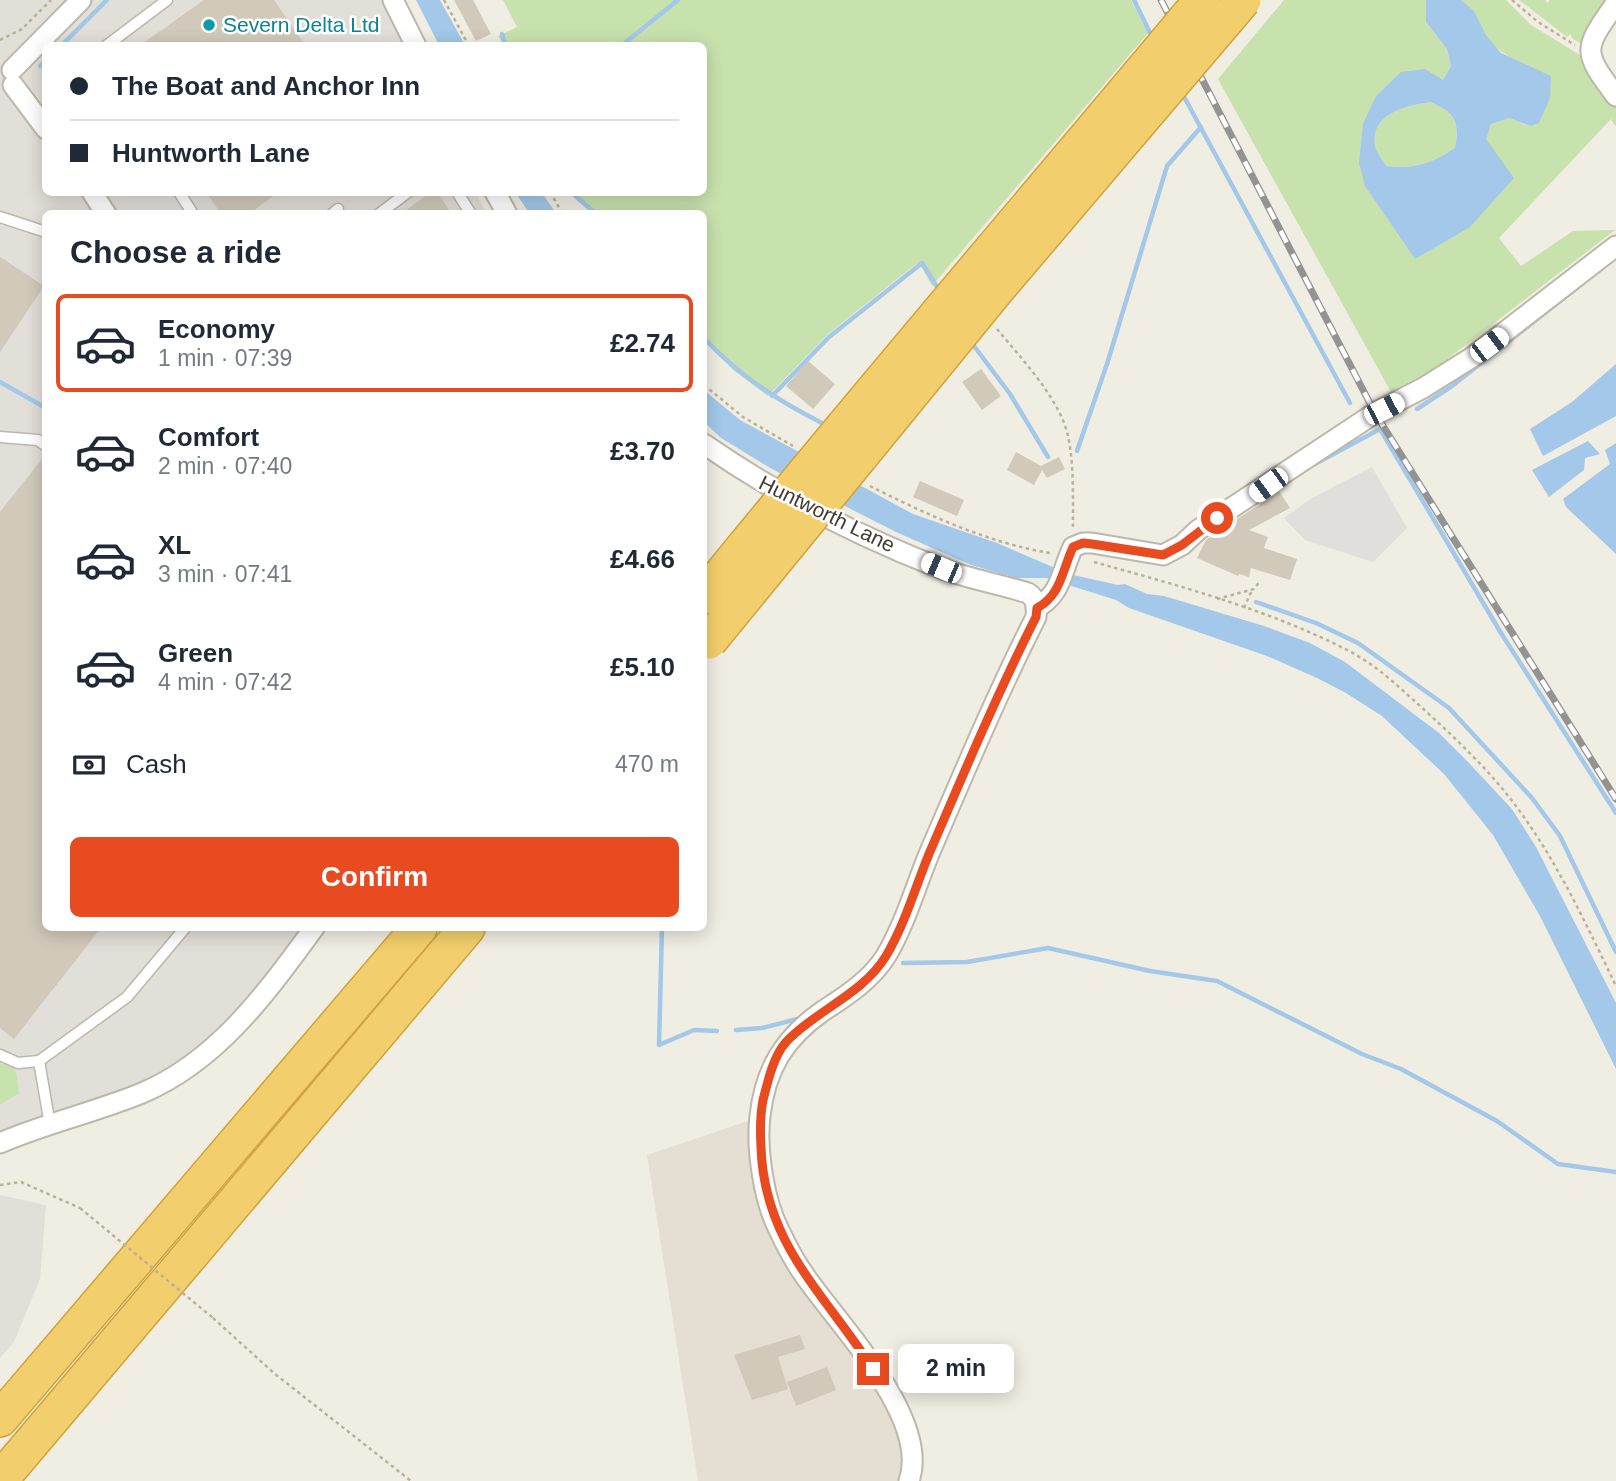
<!DOCTYPE html>
<html lang="en">
<head>
<meta charset="utf-8">
<style>
	body { margin:0; font-family:Helvetica,sans-serif; background:#f6f6f7; color:#1f2937; height:100vh; display:flex; flex-direction:column; font-size:26px; white-space:nowrap }
	* { box-sizing:border-box; margin:0 }
	p { font-size:23px; color:#747a83 }
	.icon { flex:none; width:38px; height:38px; fill:none; stroke:currentColor; stroke-width:2; stroke-linecap:round; stroke-linejoin:round }
	.map { position:relative; flex:1; overflow:hidden }
	.side { position:absolute; left:42px; top:210px; width:665px; height:721px; display:flex; flex-direction:column; background:#fff; border-radius:10px; box-shadow:0 4px 18px #0003 }
	.side>* { flex:none }
	.banner { position:absolute; left:42px; top:42px; width:665px; height:154px; border-radius:10px; box-shadow:0 4px 18px #0003; display:grid; align-content:center; height:154px; padding:0 28px; background:#fff }
	.end { position:absolute; width:32px; height:32px; margin:-16px; border:9px solid #e94b21; background:#fff; box-shadow:0 0 0 4px #fff }
	.from { border-radius:50% }
	.bubble { position:absolute; height:49px; border-radius:10px; background:#fff; box-shadow:0 4px 18px #0003; font-size:23px; font-weight:800; line-height:49px; text-align:center }
	.car { position:absolute; width:21px; height:42px; margin:-21px -10px; border-radius:9px; box-shadow:0 0 5px 2px #0007; background:linear-gradient(#fff 24%,#345 0 40%,#fff 0 76%,#345 0 86%,#fff 0) }
	.banner b { display:flex; align-items:center; gap:24px; height:66px; font-size:26px }
	.banner b+b { border-top:2px solid #e0e1e3 }
	.banner i { width:18px; height:18px; background:#1f2937 }
	ul { padding:0; list-style:none }
	li { display:flex; align-items:center; gap:21px; height:98px; margin:0 14px 10px; padding:0 14px; border:4px solid transparent; border-radius:10px }
	li div { flex:1 }
	li b { display:block; font-size:26px }
	li em { font-style:normal; font-weight:800 }
	li.selected { border-color:#e94b21 }
	li>.icon { width:63px; height:63px; stroke-width:1.5 }
	h2 { padding:0 28px; font-size:32px; line-height:84px }
	.pay { display:flex; align-items:center; gap:18px; height:77px; padding:0 28px; font-size:26px }
	.pay p { margin-inline-start:auto }
	.action { display:flex; gap:14px; margin-top:auto; padding:14px 28px }
	.action a { flex:1; height:80px; border-radius:10px; background:#e94b21; color:#fff; font-size:28px; font-weight:800; line-height:80px; text-align:center }
	.map>svg:first-child { display:block }
</style>
</head>
<body>
<div class="map">
<svg width="1616" height="1481" viewBox="0 0 1616 1481">
	<rect width="100%" height="100%" fill="#f0ede3"/>
	<polygon fill="#e4dfd2" points="760,1117 777,1227 906,1424 909,1481 698,1481 647,1155"/>
	<g fill="#e2ded8">
		<polygon points="0,0 393,0 416,45 46,46 46,192 475,192 487,213 46,214 46,928 314,928 185,1070 0,1143"/>
		<polygon points="0,1195 46,1205 40,1279 14,1342 0,1358"/>
	</g>
	<g fill="#c8e2ae">
		<polygon points="503,0 1131,0 1148,33 932,286 922,268 916,264 828,334 768,396 733,370 704,340 704,214 593,213 569,193 704,192 704,46 503,45 498,36 517,27"/>
		<path d="M 1284,0 L 1426,0 L 1426,22 L 1447,49 L 1451,66 L 1443,80 L 1363,124 L 1416,258 L 1485,139 L 1491,124 L 1509,118 L 1529,126 L 1550,76 C 1528,65 1500,57 1486,36 C 1475,20 1478,14 1461,0 L 1506,0 L 1531,25 L 1580,55 L 1616,104 L 1616,127 L 1611,119 L 1499,238 L 1521,266 L 1573,231 L 1615,230 L 1437,367 L 1391,392 L 1218,79 Z"/>
		<polygon points="1519,0 1545,0 1548,3 1550,0 1607,0 1582,44 1573,39 1570,34 1567,37"/>
		<path d="M 1430,102 C 1455,112 1460,122 1455,148 C 1432,163 1413,170 1386,166 C 1383,160 1377,153 1375,146 C 1370,113 1407,106 1430,102 Z"/>
		<polygon points="0,1063 7,1063 16,1071 19,1093 0,1105"/>
	</g>
	<g fill="#e1dfdb">
		<polygon points="123,193 203,193 218,213 137,213"/>
		<polygon points="1372,467 1407,528 1373,562 1305,540 1284,518 1312,498"/>
	</g>
	<g fill="#a3c8e9" fill-rule="evenodd">
		<polygon points="416,0 440,0 465,45 439,45"/>
		<path d="M 1426,0 L 1461,0 L 1474,11 L 1486,35 L 1501,53 L 1551,76 L 1550,98 L 1539,123 L 1530,126 L 1509,118 L 1491,124 L 1486,139 L 1514,178 L 1470,227 L 1415,259 L 1365,186 L 1359,163 L 1363,124 L 1376,96 L 1401,72 L 1425,69 L 1443,80 L 1451,66 L 1447,49 L 1426,22 ZM 1430,102 C 1455,112 1460,122 1455,148 C 1432,163 1413,170 1386,166 C 1383,160 1377,153 1375,146 C 1370,113 1407,106 1430,102 Z"/>
		<polygon points="516,193 542,193 556,213 529,213"/>
		<polygon points="1616,364 1616,416 1543,456 1530,429 1572,402"/>
		<polygon points="704,390 740,420 913,514 997,543 1069,574 1118,585 1125,584 1147,594 1164,596 1264,626 1310,643 1345,662 1439,733 1467,761 1512,809 1536,847 1616,1003 1616,1069 1540,916 1493,835 1444,774 1382,716 1346,693 1317,678 1267,656 1129,608 1116,600 1046,578 1016,578 971,565 896,532 772,469 721,438 704,422"/>
		<polygon points="1588,441 1600,454 1585,458 1584,470 1549,497 1532,470"/>
		<polygon points="1616,443 1616,554 1566,507 1563,499 1610,464 1605,450"/>
	</g>
	<g fill="none" stroke-linecap="round" stroke-linejoin="round">
		<g stroke="#a3c8e9" stroke-width="4.5">
			<polyline points="1134,0 1153,39"/>
			<polyline points="502,34 506,46"/>
			<polyline points="61,46 107,0"/>
			<polyline points="621,46 678,0"/>
			<polyline points="40,66 46,60"/>
			<polyline points="1182,93 1350,403"/>
			<polyline points="571,192 596,214"/>
			<path d="M 704,338 C 738,375 777,400 822,423"/>
			<polyline points="971,342 1010,394 1048,457"/>
			<polyline points="0,382 46,408"/>
			<polyline points="772,396 829,337 922,263 939,290"/>
			<polyline points="1417,409 1452,386 1578,287"/>
			<polyline points="1077,451 1107,364 1167,166 1201,127"/>
			<polyline points="1313,465 1380,429 1501,633 1616,813"/>
			<polyline points="1256,602 1316,623 1358,643 1449,708 1532,798 1560,836 1616,952"/>
			<polyline points="662,928 659,1045 694,1030 717,1031"/>
			<polyline points="903,963 967,962 1048,948 1150,971 1217,981 1362,1054 1401,1069 1497,1121 1558,1164 1616,1172"/>
			<polyline points="736,1030 762,1028 801,1018"/>
		</g>
	</g>
	<g fill="#d1c9ba">
		<polygon points="204,0 274,0 306,46 139,46"/>
		<polygon points="454,0 473,0 491,34 476,41"/>
		<polygon points="206,192 279,192 249,214 221,214"/>
		<polygon points="431,192 437,192 452,214 401,214"/>
		<polygon points="0,257 44,286 0,352"/>
		<polygon points="808,361 835,384 813,409 786,386"/>
		<polygon points="981,369 1001,396 982,410 962,382"/>
		<polygon points="1016,452 1041,466 1059,457 1065,469 1047,478 1042,470 1034,485 1007,470"/>
		<polygon points="46,454 46,928 101,928 14,1039 0,1028 0,512"/>
		<polygon points="920,481 964,500 957,516 913,497"/>
		<polygon points="1279,491 1290,508 1249,530 1268,537 1264,548 1297,559 1290,580 1251,568 1249,577 1239,574 1238,576 1197,558 1206,540"/>
		<polygon points="800,1335 805,1349 778,1357 788,1389 752,1400 734,1355"/>
		<polygon points="827,1367 836,1390 796,1406 787,1382"/>
	</g>
	<g fill="none" stroke-linecap="round" stroke-linejoin="round">
		<defs>
			<g id="lane">
				<polyline points="106,46 167,0"/>
				<polyline points="179,192 193,214"/>
				<polyline points="457,192 471,214"/>
				<polyline points="332,214 338,209"/>
				<polyline points="379,214 408,192"/>
				<polyline points="0,217 46,232"/>
				<polyline points="0,437 38,440 46,446"/>
				<polyline points="0,1055 18,1063 39,1061 127,997 185,928"/>
				<polyline points="39,1061 50,1125"/>
			</g>
			<g id="street">
				<polyline points="393,0 416,46"/>
				<path d="M 1616,3 C 1584,49 1581,50 1616,96"/>
				<polyline points="12,70 81,0"/>
				<polyline points="13,85 46,129"/>
				<polyline points="92,192 106,214"/>
				<polyline points="495,192 507,214"/>
				<path d="M 704,444 C 776,494 858,536 940,568 C 969,579 999,584 1028,593 C 1037,599 1037,607 1036,617 C 997,694 963,775 929,854 C 915,888 905,924 886,956 C 871,980 846,996 823,1011 C 784,1038 765,1070 760,1116 C 756,1149 764,1201 779,1230 C 786,1245 795,1262 805,1276 C 838,1324 931,1419 909,1481"/>
				<path d="M 1036,608 C 1062,594 1061,572 1073,547 L 1083,543 L 1092,543 L 1163,555 L 1182,545 L 1198,530 L 1375,413 L 1423,388 L 1471,358 L 1616,246"/>
				<path d="M 0,1143 C 46,1123 96,1112 142,1093 C 218,1061 267,992 314,928"/>
			</g>
			<g id="highway">
				<polyline points="0,1419 419,928"/>
				<polyline points="0,1480 467,928"/>
			</g>
		</defs>
		<use href="#lane" stroke="#beb8aa" stroke-width="13"/>
		<use href="#street" stroke="#beb8aa" stroke-width="23"/>
		<use href="#highway" stroke="#d0a33d" stroke-width="38"/>
		<g stroke="#bbb199" stroke-width="2.5" stroke-dasharray="3.5 3.5" stroke-linecap="butt">
			<polyline points="444,0 469,46"/>
			<polyline points="1512,0 1538,22 1575,45"/>
			<polyline points="0,40 22,29 51,0"/>
			<polyline points="550,192 563,214"/>
			<path d="M 997,329 C 1021,358 1060,399 1068,436 C 1074,463 1073,500 1073,528"/>
			<polyline points="704,385 743,417 793,446"/>
			<path d="M 870,486 C 923,513 991,544 1050,553"/>
			<path d="M 1094,562 C 1180,586 1270,610 1349,651 C 1376,665 1398,686 1420,706 C 1452,735 1483,764 1509,797 C 1554,854 1585,922 1616,986"/>
			<polyline points="1217,599 1254,589 1260,581"/>
			<polyline points="1244,608 1252,590"/>
			<polyline points="0,1185 21,1182 80,1208"/>
			<polyline points="213,1318 275,1374 411,1481"/>
		</g>
		<use href="#lane" stroke="#fff" stroke-width="10"/>
		<use href="#street" stroke="#fff" stroke-width="19"/>
		<use href="#highway" stroke="#f2ce6c" stroke-width="35"/>
		<defs>
			<polyline id="rail" points="1161,0 1375,413 1616,799"/>
		</defs>
		<use href="#rail" stroke="#939393" stroke-width="7"/>
		<use href="#rail" stroke="#fff" stroke-width="4.5" stroke-dasharray="13" stroke-linecap="butt"/>
		<defs>
			<g id="highway-bridge">
				<path d="M 704,596 C 867,395 1036,199 1202,0"/>
				<polyline points="709,641 997,289 1243,0"/>
			</g>
		</defs>
		<use href="#highway-bridge" stroke="#d0a33d" stroke-width="38" stroke-linecap="butt"/>
		<polyline stroke="#bbb199" stroke-width="2.5" stroke-dasharray="3.5 3.5" stroke-linecap="butt" points="80,1208 213,1318"/>
		<use href="#highway-bridge" stroke="#f2ce6c" stroke-width="35"/>
	</g>
	<g fill="none" stroke-linecap="round" stroke-linejoin="round">
		<path stroke="#e94b21" stroke-width="9" d="M 873,1369 C 825,1294 764,1244 761,1147 C 760,1131 760,1116 763,1100 C 768,1081 773,1057 786,1042 C 816,1010 862,995 886,956 C 905,924 915,888 929,854 C 963,775 997,694 1036,617 L 1037,608 C 1061,595 1062,571 1073,547 L 1083,543 L 1092,544 L 1163,555 L 1182,545 L 1217,518"/>
	</g>
	<circle fill="#0f9aa8" stroke="#fff" stroke-width="2.5" cx="209" cy="25" r="7"/>
	<g text-anchor="middle" stroke-width="5" stroke-linejoin="round" paint-order="stroke">
		<g font-size="21" fill="#0d838f" stroke="#fff" text-anchor="start">
			<text x="223" y="32">Severn Delta Ltd</text>
		</g>
		<g font-size="21" fill="#413d34" stroke="#fff">
			<text transform="translate(827 514) rotate(26)" y="7">Huntworth Lane</text>
		</g>
	</g>
</svg>
<i class="end from" style="left:1217px;top:518px"></i>
<i class="end" style="left:873px;top:1369px"></i>
<div class="bubble" style="left:898px;top:1344px;width:116px">2 min</div>
<i class="car" style="left:1489px;top:345px;rotate:53deg"></i>
<i class="car" style="left:1384px;top:409px;rotate:63deg"></i>
<i class="car" style="left:1268px;top:485px;rotate:234deg"></i>
<i class="car" style="left:941px;top:568px;rotate:293deg"></i>
<div class="banner">
<b><i class="from"></i>The Boat and Anchor Inn</b>
<b><i></i>Huntworth Lane</b>
</div>
<section class="side">
<h2>Choose a ride</h2>
<ul>
<li class="selected"><svg class="icon" aria-label="car" viewBox="0 0 24 24"><path d="M5 17H2v-5l4-1 3-4h7l3 4 3 1v5h-3M9 17h6M6 11h13"/><circle cx="7" cy="17" r="2"/><circle cx="17" cy="17" r="2"/></svg><div><b>Economy</b><p>1 min · 07:39</p></div><em>£2.74</em></li>
<li><svg class="icon" aria-label="car" viewBox="0 0 24 24"><path d="M5 17H2v-5l4-1 3-4h7l3 4 3 1v5h-3M9 17h6M6 11h13"/><circle cx="7" cy="17" r="2"/><circle cx="17" cy="17" r="2"/></svg><div><b>Comfort</b><p>2 min · 07:40</p></div><em>£3.70</em></li>
<li><svg class="icon" aria-label="car" viewBox="0 0 24 24"><path d="M5 17H2v-5l4-1 3-4h7l3 4 3 1v5h-3M9 17h6M6 11h13"/><circle cx="7" cy="17" r="2"/><circle cx="17" cy="17" r="2"/></svg><div><b>XL</b><p>3 min · 07:41</p></div><em>£4.66</em></li>
<li><svg class="icon" aria-label="car" viewBox="0 0 24 24"><path d="M5 17H2v-5l4-1 3-4h7l3 4 3 1v5h-3M9 17h6M6 11h13"/><circle cx="7" cy="17" r="2"/><circle cx="17" cy="17" r="2"/></svg><div><b>Green</b><p>4 min · 07:42</p></div><em>£5.10</em></li>
</ul>
<div class="pay"><svg class="icon" aria-label="cash" viewBox="0 0 24 24"><path d="M3 7h18v10H3z"/><circle cx="12" cy="12" r="2"/></svg>Cash<p>470 m</p></div>
<div class="action"><a>Confirm</a></div>
</section>
</div>
</body>
</html>
